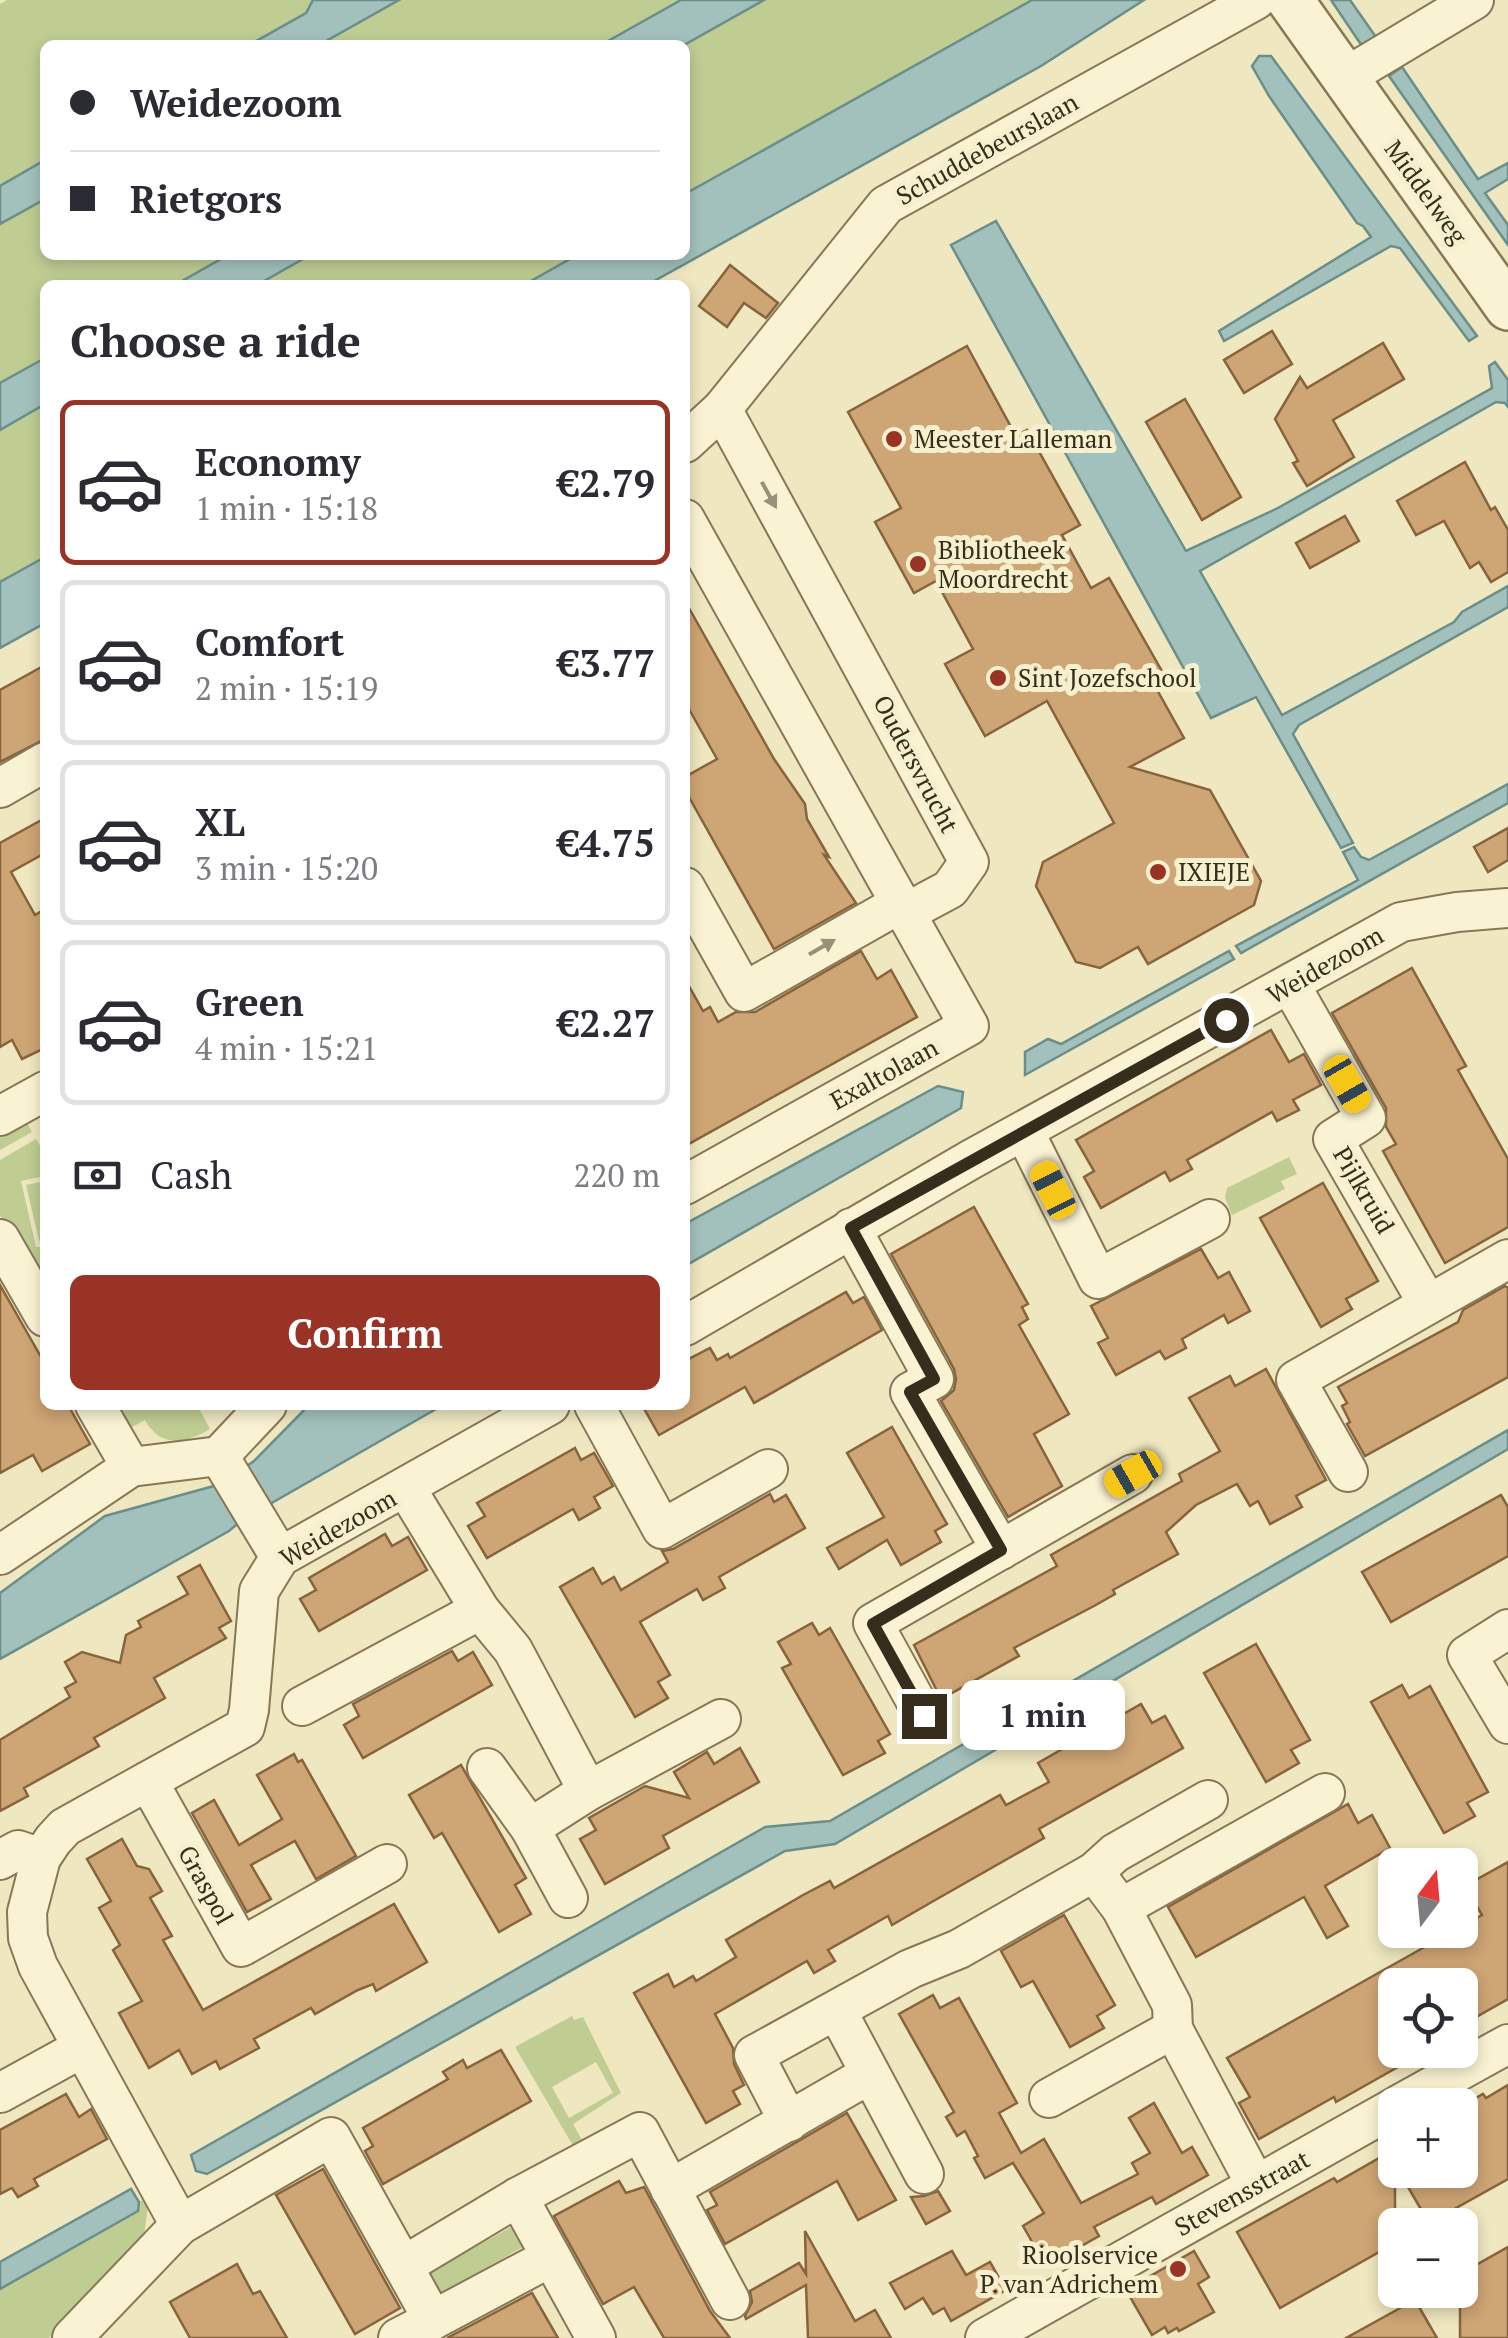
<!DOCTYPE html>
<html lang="en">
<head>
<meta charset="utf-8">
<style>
	body { margin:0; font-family:"PT Serif",serif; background:#f7f7f7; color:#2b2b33; height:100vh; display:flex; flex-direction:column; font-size:38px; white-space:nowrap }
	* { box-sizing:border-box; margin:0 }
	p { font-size:32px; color:#7c7c81 }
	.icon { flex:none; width:55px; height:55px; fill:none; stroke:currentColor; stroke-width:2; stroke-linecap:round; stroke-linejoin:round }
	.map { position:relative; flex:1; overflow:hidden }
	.sheet { position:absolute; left:40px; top:280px; width:650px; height:1130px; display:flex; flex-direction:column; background:#fff; border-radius:15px; box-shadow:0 5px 15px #0003 }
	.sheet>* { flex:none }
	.top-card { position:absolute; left:40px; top:40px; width:650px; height:220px; border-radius:15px; box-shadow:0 5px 15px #0003; display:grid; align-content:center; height:220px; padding:0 30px; background:#fff }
	.needle { width:65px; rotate:16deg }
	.fabs { position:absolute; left:1378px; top:1848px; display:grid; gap:20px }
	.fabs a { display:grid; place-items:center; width:100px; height:100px; border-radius:15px; background:#fff; box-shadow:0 5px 15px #0003; font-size:50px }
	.end { position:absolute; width:45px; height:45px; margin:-22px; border:12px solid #372d1c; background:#fff; box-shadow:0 0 0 5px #fff }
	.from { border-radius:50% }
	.bubble { position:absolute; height:70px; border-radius:15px; background:#fff; box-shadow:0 5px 15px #0003; font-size:32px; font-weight:700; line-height:70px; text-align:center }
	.car { position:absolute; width:30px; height:60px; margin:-30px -15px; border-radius:12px; box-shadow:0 0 8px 2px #0007; background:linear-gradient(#f5c518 24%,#345 0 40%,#f5c518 0 76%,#345 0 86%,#f5c518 0) }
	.top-card b { display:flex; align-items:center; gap:35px; height:95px; font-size:38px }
	.top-card b+b { border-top:2px solid #e1e1e2 }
	.top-card i { width:25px; height:25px; background:#2b2b33 }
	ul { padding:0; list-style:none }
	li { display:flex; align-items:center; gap:30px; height:165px; margin:0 20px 15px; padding:0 10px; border:5px solid #e1e1e2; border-radius:15px }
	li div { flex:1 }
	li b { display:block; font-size:38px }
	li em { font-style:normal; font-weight:700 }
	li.current { border-color:#993325 }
	li>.icon { width:90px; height:90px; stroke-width:1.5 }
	h2 { padding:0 30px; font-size:45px; line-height:120px }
	.pay { display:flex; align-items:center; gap:25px; height:110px; padding:0 30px; font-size:38px }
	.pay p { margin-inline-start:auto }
	.primary-button { display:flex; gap:20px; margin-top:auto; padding:20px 30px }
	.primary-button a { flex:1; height:115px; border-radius:15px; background:#993325; color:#fff; font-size:40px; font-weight:700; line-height:115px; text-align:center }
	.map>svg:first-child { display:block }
</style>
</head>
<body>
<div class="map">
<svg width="1508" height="2338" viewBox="0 0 1508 2338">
	<rect width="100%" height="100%" fill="#efe7bf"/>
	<g fill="#bfcd93" fill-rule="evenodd">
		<polygon points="7,0 313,0 306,13 249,45 45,45 45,160 0,186 0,4"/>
		<polygon points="399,0 681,0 601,45 319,45"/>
		<polygon points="764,0 1032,0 685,194 684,45"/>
		<polygon points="45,199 45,255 228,255 175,285 45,285 45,358 0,383 0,224"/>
		<polygon points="310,255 577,255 524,285 257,285"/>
		<polygon points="45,404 45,557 0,582 0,430"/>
		<polygon points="24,1117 32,1132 0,1150 0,1130"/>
		<polygon points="36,1139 45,1154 45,1176 21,1181 36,1247 45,1247 45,1279 38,1283 0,1215 0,1160"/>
		<polygon points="1289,1157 1297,1174 1281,1181 1285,1189 1232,1215 1225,1198 1227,1188"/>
		<polygon points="45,1181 45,1240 39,1241 26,1185"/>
		<path d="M 107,1405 L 197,1405 L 210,1429 C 186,1443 161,1449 145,1420 L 123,1432 Z"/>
		<path d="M 572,2016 L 574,2020 L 583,2017 L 621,2093 L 573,2124 L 584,2144 L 575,2149 L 515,2047 ZM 596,2062 L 613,2093 L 569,2118 L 552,2087 Z"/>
		<polygon points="149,2197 144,2236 49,2338 0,2338 0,2289 138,2212 139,2202"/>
		<polygon points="515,2225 528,2244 440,2294 428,2273"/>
	</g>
	<g fill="#a3c1bc" stroke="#6a8f8a" stroke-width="2.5">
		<polygon points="313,0 399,0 319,45 249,45 306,13"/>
		<polygon points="681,0 764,0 684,45 601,45"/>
		<polygon points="1032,0 1144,0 1041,66 647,285 524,285 577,255 685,255 685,194"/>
		<polygon points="1331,0 1350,0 1378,40 1364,49"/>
		<polygon points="1259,56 1271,56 1477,336 1469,341 1400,248 1391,246 1224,341 1219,331 1371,237 1363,226 1357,223 1269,96 1252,66"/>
		<polygon points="1402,67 1478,179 1508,163 1508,179 1485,193 1508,225 1508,245 1389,76"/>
		<polygon points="45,160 45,199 0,224 0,186"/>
		<polygon points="996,221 1186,551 1276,509 1492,388 1489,366 1495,362 1508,380 1508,407 1505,403 1496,402 1200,571 1282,715 1454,622 1462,612 1508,586 1508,607 1299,725 1293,734 1353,843 1341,848 1256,697 1211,718 951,245"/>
		<polygon points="228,255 310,255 257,285 175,285"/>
		<polygon points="45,358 45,404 0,430 0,383"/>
		<polygon points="45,557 45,623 0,648 0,582"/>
		<polygon points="1508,784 1508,803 1241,953 1236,946 1358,880 1343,852 1354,847 1361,857 1369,860"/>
		<polygon points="1229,951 1234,959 1025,1075 1025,1052 1048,1039 1061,1044"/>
		<polygon points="938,1086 963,1092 961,1108 685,1266 685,1224"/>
		<polygon points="309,1405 443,1405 242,1520 229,1531 0,1659 0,1593 105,1516 221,1484 254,1461"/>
		<polygon points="1508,1430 1508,1449 835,1844 785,1851 207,2174 196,2171 191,2155 765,1827 830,1821"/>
		<polygon points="131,2189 139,2202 138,2211 0,2289 0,2262"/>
	</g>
	<g fill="#cea574" stroke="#88643c" stroke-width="2.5">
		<polygon points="730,265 778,303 766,318 744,303 727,327 699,306"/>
		<polygon points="1272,331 1292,364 1244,393 1224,360"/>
		<polygon points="1383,343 1404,379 1333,420 1354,457 1307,486 1293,463 1298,461 1275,419 1300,377 1307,388"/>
		<polygon points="967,346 1016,436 1027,430 1080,525 1062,535 1091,588 1109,578 1163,673 1151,679 1184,738 1130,767 1210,790 1261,881 1254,905 1148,964 1138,947 1100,968 1076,962 1036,886 1043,862 1114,823 1047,701 985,736 945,664 973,649 936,581 914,593 875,522 901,508 848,412"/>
		<polygon points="1185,399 1241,497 1202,520 1146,422"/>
		<polygon points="1465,462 1491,510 1495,507 1508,530 1508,572 1491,582 1479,562 1470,568 1444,521 1416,535 1397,501"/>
		<polygon points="1345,516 1359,541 1310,568 1296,543"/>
		<polygon points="685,601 774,759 805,804 807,819 829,857 824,855 856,903 774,949 685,790 685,777 717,759 685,702"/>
		<polygon points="45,665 45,739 0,762 0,690"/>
		<polygon points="45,818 45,853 11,872 35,915 45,909 45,1048 22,1059 12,1040 0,1047 0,843"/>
		<polygon points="1508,828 1508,860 1488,872 1474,847"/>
		<polygon points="861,951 877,979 891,970 917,1017 685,1146 685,979 703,1011 710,1007 718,1022 736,1012 755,1012"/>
		<polygon points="1412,968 1466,1066 1458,1070 1508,1159 1508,1227 1445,1263 1383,1151 1396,1144 1386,1127 1386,1108 1332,1013"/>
		<polygon points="1271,1030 1289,1062 1304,1054 1321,1085 1293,1100 1299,1110 1277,1121 1272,1112 1187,1160 1192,1169 1170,1181 1165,1172 1101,1208 1084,1177 1094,1171 1076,1140"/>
		<polygon points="1323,1183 1378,1281 1346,1299 1352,1309 1321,1327 1260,1218"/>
		<polygon points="974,1207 1028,1304 1022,1307 1028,1319 1019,1325 1069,1414 1034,1434 1062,1486 1008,1517 941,1401 954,1390 956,1379 954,1369 891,1254"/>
		<polygon points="1201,1249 1218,1278 1229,1272 1250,1311 1228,1323 1224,1315 1182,1339 1186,1348 1165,1359 1160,1351 1116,1375 1098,1343 1108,1338 1091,1306"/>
		<polygon points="0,1285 45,1364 45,1405 68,1405 90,1444 42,1471 33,1455 0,1473"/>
		<polygon points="1505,1286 1508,1288 1508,1377 1365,1456 1347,1424 1350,1422 1342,1406 1347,1403 1338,1387 1458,1322 1463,1310"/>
		<polygon points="846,1292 853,1303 864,1297 882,1330 754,1403 745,1387 659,1435 642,1405 685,1405 685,1361 710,1348 717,1360 728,1354 730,1358"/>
		<polygon points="1266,1369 1326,1480 1296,1496 1302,1507 1270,1524 1258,1501 1250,1506 1237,1484 1196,1505 1166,1532 1178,1554 1113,1590 1115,1594 1094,1606 1014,1648 1019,1656 941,1699 914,1645 1057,1566 1051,1555 1182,1481 1179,1474 1220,1451 1189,1398 1230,1376 1235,1386"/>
		<polygon points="892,1427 947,1524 935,1531 941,1542 901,1565 887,1540 839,1569 827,1548 884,1517 847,1453"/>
		<polygon points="575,1448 581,1460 594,1453 613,1486 594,1497 600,1508 579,1520 573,1509 487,1558 468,1526 485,1516 477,1503"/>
		<polygon points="770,1494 774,1502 786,1495 805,1528 719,1577 725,1588 703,1600 697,1589 640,1622 670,1675 658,1682 668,1698 635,1717 560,1587 593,1568 602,1584 614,1577 621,1590 668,1562 662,1551 673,1549"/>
		<polygon points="1501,1495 1508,1507 1508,1556 1391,1622 1362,1572"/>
		<polygon points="385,1534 392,1546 408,1537 427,1570 319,1631 300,1599 316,1590 309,1578"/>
		<polygon points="200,1565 231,1621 219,1628 226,1638 154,1678 165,1698 94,1738 99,1746 24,1788 28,1796 0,1811 0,1740 70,1697 65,1688 76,1682 65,1662 82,1652 120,1663 126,1635 141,1627 138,1621 188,1594 178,1577"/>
		<polygon points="812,1623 819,1635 830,1628 890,1734 878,1741 885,1753 843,1775 782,1668 791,1664 778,1642"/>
		<polygon points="1256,1644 1310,1740 1291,1750 1299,1763 1266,1782 1204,1673"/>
		<polygon points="452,1651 458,1661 473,1652 492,1685 363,1758 344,1725 359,1716 353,1704"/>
		<polygon points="1402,1685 1409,1698 1430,1686 1488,1792 1467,1803 1475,1816 1444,1833 1371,1702"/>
		<polygon points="1141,1704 1152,1723 1165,1716 1183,1748 1039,1829 1044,1838 930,1903 892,1925 888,1916 828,1950 835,1961 814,1973 807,1961 715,2014 733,2048 734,2064 744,2085 733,2091 740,2104 706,2123 634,1993 668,1974 674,1987 693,1976 696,1981 736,1957 726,1940 803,1895 830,1881 834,1888 1000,1795 1006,1805 1049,1782 1038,1763"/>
		<polygon points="740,1748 759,1782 663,1836 669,1848 605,1884 580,1839 596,1830 589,1818 645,1786 689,1798 674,1772 707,1752 714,1764"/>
		<polygon points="294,1754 298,1762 302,1760 356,1856 316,1879 295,1841 251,1865 271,1899 247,1912 192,1813 214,1800 239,1845 282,1819 257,1775"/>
		<polygon points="461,1765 526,1878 515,1885 531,1914 499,1932 442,1833 434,1838 409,1795"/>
		<polygon points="1348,1804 1358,1823 1372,1815 1390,1848 1325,1886 1348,1926 1327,1938 1304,1897 1196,1957 1168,1907"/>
		<polygon points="122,1839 137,1866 149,1869 162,1891 150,1898 172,1936 163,1940 203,2010 394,1904 427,1962 376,1991 373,1984 358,1990 315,2014 311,2008 254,2039 259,2048 220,2069 216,2061 192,2074 179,2050 149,2068 119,2013 142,2001 113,1950 120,1945 99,1908 111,1901 87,1859"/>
		<polygon points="1508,1862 1508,1999 1460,2026 1460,1985 1395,1985 1395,2050 1428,2050 1336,2102 1334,2097 1259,2139 1239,2103 1250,2097 1227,2058 1437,1940 1460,1930 1460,1927 1482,1915 1465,1886"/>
		<polygon points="1064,1915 1115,2005 1097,2016 1104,2028 1070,2047 1033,1981 1021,1987 1001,1951"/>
		<polygon points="933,1995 940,2008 959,1998 1017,2103 999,2113 1021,2153 1044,2139 1081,2203 1138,2174 1132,2163 1150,2153 1129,2118 1154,2103 1182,2153 1192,2147 1208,2175 1156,2204 1152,2197 1094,2227 1099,2236 1046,2266 1023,2226 1044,2213 1013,2163 985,2178 974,2158 978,2156 965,2131 957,2136 946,2117 954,2112 899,2014"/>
		<polygon points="501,2050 531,2101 383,2184 365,2151 373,2146 363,2128 448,2079 443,2072 463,2060 467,2068"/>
		<polygon points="1508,2085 1508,2179 1429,2223 1398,2170 1460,2170 1460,2107 1483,2094 1486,2098"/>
		<polygon points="66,2094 79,2117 91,2109 107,2139 34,2179 38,2186 18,2197 12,2188 0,2194 0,2130"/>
		<polygon points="847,2113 896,2200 858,2220 837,2181 725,2244 707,2210 717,2205 710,2192"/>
		<polygon points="1395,2149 1395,2243 1280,2308 1237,2232 1334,2178 1337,2182"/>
		<polygon points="323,2169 400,2308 355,2334 276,2195"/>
		<polygon points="619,2181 626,2193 644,2187 710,2311 730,2338 664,2338 634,2287 603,2304 554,2216"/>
		<polygon points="938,2191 950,2211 926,2224 911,2197 924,2196"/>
		<polygon points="805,2231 855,2321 875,2310 891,2338 808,2338 806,2285 746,2319 745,2316 752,2302 750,2291 799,2263 806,2274"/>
		<polygon points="1508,2247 1508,2338 1460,2338 1460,2274"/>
		<polygon points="952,2251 966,2275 990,2262 1006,2290 951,2321 944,2308 933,2314 923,2298 905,2309 890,2283"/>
		<polygon points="1194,2251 1209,2277 1198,2284 1214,2312 1179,2331 1177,2328 1168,2333 1165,2327 1152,2335 1126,2290"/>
		<polygon points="237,2264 253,2294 260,2291 287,2338 190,2338 170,2302"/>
		<polygon points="532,2293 558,2338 447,2338"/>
		<polygon points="1415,2300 1437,2338 1346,2338 1402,2307"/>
	</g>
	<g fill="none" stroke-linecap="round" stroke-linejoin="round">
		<defs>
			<g id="minor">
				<polyline points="1344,78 1474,0"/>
				<polyline points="722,409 969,862 950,889 907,912"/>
				<polyline points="685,443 722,409 886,205 1256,0"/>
				<polyline points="685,519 969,1026 685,1185"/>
				<polyline points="0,788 45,762"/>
				<polyline points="685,887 744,992 901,903"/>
				<polyline points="1291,986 1366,1118 1333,1139 1428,1304"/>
				<polyline points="0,1116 45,1091"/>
				<polyline points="1024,1131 1098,1279 1210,1219"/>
				<polyline points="851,1228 934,1379 910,1392 1001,1550"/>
				<polyline points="0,1239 45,1317"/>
				<polyline points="685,1326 970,1160 1401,922 1457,912 1508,908"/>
				<polyline points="95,1405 131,1467"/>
				<polyline points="594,1405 662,1529 768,1469"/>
				<polyline points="219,1456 280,1557"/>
				<polyline points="1348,1472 1296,1380 1508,1259"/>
				<polyline points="406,1488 480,1610 513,1650 588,1791"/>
				<polyline points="0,1555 131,1467 219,1456 267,1405"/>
				<polyline points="1508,1629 1467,1655 1508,1724"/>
				<polyline points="302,1706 480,1610"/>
				<polyline points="924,1716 873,1623 1133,1474"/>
				<polyline points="487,1768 530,1828 588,1791 721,1719"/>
				<polyline points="148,1781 241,1947 387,1864"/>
				<polyline points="1208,1800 1115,1853 1094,1872 1121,1908 1172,2005 1173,2029 1256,2185"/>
				<polyline points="530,1828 568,1898"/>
				<polyline points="0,1860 18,1850 41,1858"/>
				<polyline points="1121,1908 1325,1793"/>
				<polyline points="837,2011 924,2174"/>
				<polyline points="0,2093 71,2054"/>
				<polyline points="1049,2098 1173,2029"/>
				<polyline points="1398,2105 1508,2044"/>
				<polyline points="789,2122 754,2055 910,1969 959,1949 1094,1872"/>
				<polyline points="670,2189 870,2074"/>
				<polyline points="518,2197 596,2338"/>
				<polyline points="180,2225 38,1966 28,1938 27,1912 41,1858 53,1840 65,1827 245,1727 249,1710 259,1591 280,1557 550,1405"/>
				<polyline points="403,2266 433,2320 551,2257"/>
				<polyline points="72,2338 180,2225 331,2137 403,2266 518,2197 640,2132 730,2300"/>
				<polyline points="398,2338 433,2320"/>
				<polyline points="985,2338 1395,2107"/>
			</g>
			<polyline id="tertiary" points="1290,0 1508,307"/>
		</defs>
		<use href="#minor" stroke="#887757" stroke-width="42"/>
		<use href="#tertiary" stroke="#887757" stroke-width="50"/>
		<use href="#minor" stroke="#faf3d3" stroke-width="38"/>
		<use href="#tertiary" stroke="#faf3d3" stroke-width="45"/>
	</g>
	<defs><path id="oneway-solid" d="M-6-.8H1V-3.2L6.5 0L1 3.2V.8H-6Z" transform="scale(2.5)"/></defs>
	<g fill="#989078">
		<use href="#oneway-solid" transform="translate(769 495) rotate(61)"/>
		<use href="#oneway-solid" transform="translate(822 947) rotate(-30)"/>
	</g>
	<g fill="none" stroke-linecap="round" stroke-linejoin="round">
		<polyline stroke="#372d1c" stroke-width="12" points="924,1716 873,1624 1001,1550 910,1392 934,1379 851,1228 1226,1020"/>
	</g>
	<g fill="#993325" stroke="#f6f0cf" stroke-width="4">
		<circle cx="894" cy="439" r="10"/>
		<circle cx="918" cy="564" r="10"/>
		<circle cx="998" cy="678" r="10"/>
		<circle cx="1158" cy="872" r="10"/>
		<circle cx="1178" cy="2269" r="10"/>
	</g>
	<g text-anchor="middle" stroke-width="10" stroke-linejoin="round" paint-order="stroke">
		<g font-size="25" fill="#372d1c" stroke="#f6f0cf">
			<text transform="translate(987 149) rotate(-29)" y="9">Schuddebeurslaan</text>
			<text transform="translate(1426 192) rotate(54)" y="9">Middelweg</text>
			<text transform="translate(916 764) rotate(62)" y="9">Oudersvrucht</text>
			<text transform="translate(1325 965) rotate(-30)" y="9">Weidezoom</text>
			<text transform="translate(884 1074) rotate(-29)" y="9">Exaltolaan</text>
			<text transform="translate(1364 1190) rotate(60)" y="9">Pijlkruid</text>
			<text transform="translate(338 1528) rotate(-30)" y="9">Weidezoom</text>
			<text transform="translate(206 1885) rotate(61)" y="9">Graspol</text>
			<text transform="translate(1242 2193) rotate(-29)" y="9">Stevensstraat</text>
		</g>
		<g font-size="25" fill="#372d1c" stroke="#f6f0cf" text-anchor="start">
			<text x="914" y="448">Meester Lalleman</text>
			<text x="938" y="559">Bibliotheek<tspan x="938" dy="29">Moordrecht</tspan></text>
			<text x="1018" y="687">Sint Jozefschool</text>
			<text x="1178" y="881">IXIEJE</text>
			<text x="1158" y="2264" text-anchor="end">Rioolservice<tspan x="1158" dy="29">P. van Adrichem</tspan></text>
		</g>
	</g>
</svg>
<div class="fabs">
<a><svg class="needle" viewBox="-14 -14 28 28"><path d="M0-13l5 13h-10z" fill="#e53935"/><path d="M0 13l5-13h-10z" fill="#7c7c81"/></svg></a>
<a><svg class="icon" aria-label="locate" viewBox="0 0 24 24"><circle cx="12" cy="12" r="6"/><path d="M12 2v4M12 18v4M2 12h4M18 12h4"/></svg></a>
<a>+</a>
<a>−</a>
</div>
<i class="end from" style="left:1226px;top:1020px"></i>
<i class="end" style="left:924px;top:1716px"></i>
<div class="bubble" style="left:960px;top:1680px;width:165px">1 min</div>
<i class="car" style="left:1347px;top:1084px;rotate:150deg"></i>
<i class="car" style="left:1053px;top:1190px;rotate:333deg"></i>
<i class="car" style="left:1133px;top:1474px;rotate:240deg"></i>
<div class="top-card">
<b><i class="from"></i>Weidezoom</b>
<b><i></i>Rietgors</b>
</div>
<section class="sheet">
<h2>Choose a ride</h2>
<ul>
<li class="current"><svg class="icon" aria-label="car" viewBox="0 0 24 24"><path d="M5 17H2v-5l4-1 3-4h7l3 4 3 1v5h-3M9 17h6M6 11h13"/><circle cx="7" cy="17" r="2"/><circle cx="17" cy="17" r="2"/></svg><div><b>Economy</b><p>1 min · 15:18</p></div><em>€2.79</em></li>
<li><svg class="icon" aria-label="car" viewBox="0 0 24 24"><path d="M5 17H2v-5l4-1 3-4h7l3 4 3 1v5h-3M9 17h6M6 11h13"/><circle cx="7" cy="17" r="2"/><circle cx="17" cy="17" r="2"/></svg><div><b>Comfort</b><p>2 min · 15:19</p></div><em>€3.77</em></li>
<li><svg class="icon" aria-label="car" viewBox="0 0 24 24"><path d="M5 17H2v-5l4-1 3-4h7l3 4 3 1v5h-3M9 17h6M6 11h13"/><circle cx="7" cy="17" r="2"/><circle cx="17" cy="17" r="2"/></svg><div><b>XL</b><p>3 min · 15:20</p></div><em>€4.75</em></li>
<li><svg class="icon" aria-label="car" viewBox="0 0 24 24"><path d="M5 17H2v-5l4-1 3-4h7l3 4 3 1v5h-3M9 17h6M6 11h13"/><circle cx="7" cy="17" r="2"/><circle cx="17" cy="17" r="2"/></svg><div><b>Green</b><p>4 min · 15:21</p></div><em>€2.27</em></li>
</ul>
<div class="pay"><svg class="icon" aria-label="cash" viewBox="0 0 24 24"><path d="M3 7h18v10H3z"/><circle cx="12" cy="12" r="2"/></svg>Cash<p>220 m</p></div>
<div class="primary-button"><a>Confirm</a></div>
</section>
</div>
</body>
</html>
